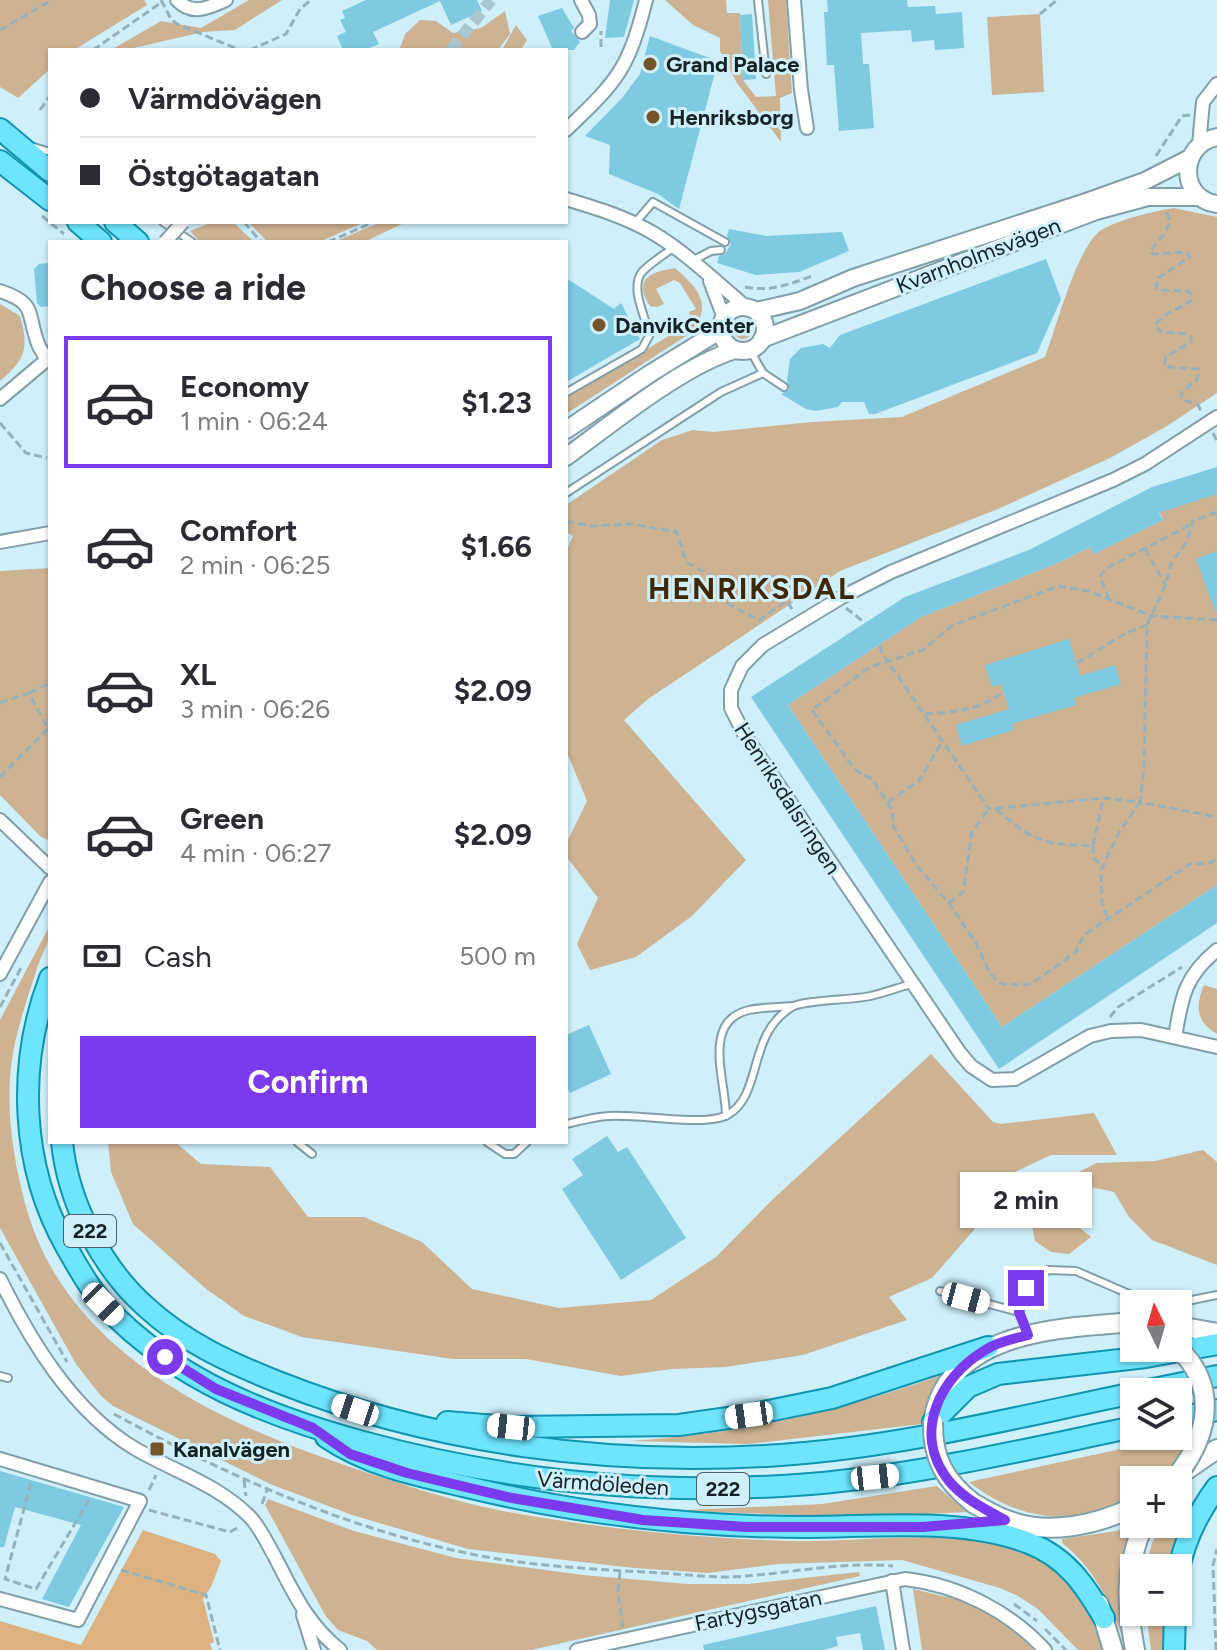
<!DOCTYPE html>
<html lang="en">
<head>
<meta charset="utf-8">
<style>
	body { margin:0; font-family:Figtree,sans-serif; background:#f7f7f7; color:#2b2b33; height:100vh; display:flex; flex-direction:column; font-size:30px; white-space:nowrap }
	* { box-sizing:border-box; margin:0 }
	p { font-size:26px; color:#7c7c81 }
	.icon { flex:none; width:44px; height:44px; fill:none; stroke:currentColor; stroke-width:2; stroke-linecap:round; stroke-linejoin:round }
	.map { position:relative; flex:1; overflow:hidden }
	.side { position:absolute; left:48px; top:240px; width:520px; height:904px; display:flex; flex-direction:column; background:#fff; border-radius:0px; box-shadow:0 2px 6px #0004 }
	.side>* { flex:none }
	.guide { position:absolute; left:48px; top:48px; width:520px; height:176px; border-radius:0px; box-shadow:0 2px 6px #0004; display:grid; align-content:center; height:176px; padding:0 32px; background:#fff }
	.needle { width:52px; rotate:355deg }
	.fabs { position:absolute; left:1120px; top:1290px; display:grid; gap:16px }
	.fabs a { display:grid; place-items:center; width:72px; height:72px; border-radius:0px; background:#fff; box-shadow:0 2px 6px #0004; font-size:40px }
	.end { position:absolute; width:36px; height:36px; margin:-18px; border:10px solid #7c3aed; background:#fff; box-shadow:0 0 0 4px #fff }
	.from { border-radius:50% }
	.bubble { position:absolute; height:56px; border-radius:0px; background:#fff; box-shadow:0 2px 6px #0004; font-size:26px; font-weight:700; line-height:56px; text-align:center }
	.car { position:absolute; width:24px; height:48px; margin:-24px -12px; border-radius:10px; box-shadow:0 0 6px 2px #0007; background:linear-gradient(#fff 24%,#345 0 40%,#fff 0 76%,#345 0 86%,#fff 0) }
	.guide b { display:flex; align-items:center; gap:28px; height:76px; font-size:30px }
	.guide b+b { border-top:2px solid #e1e1e2 }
	.guide i { width:20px; height:20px; background:#2b2b33 }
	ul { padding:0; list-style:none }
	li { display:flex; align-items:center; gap:24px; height:132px; margin:0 16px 12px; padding:0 16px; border:4px solid transparent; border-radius:0px }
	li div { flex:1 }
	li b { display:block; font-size:30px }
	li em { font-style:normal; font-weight:700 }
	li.current { border-color:#7c3aed }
	li>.icon { width:72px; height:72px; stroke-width:1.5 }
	h2 { padding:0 32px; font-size:36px; line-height:96px }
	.pay { display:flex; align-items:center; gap:20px; height:88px; padding:0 32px; font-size:30px }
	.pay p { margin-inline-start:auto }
	.action { display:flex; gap:16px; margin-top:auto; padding:16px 32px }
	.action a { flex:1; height:92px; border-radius:0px; background:#7c3aed; color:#fff; font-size:32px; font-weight:700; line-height:92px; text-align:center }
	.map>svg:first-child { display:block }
</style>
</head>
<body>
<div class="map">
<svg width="1217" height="1650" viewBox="0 0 1217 1650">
	<rect width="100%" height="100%" fill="#cfeffa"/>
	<g fill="#ceb393">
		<polygon points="0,0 144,0 147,5 74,50 50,50 50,69 18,98 0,87"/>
		<polygon points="249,0 282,0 235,30 203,32 125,50 111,50 161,21 201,28"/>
		<polygon points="665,0 726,0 727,13 740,13 743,80 756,97 776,96 768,0 786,0 792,93 780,98 781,142 737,83 720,51 720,38 693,25"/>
		<polygon points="505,11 510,34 498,50 396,50 400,48 405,34 420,20 436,21 453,33 481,28"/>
		<polygon points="1040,14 1044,92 992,95 987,17"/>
		<polygon points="516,25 527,40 521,50 502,50"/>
		<path d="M 1174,208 L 1217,217 L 1217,393 L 1167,426 L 1110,458 L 998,509 L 840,571 L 648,699 L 624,720 L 746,860 L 692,916 L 636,957 L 590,970 L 577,944 L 598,898 L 566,856 L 566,844 L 587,801 L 566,750 L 566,552 L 573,536 L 566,532 L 566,505 L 662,440 L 693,430 L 713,432 L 812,422 L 902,417 L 1045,357 C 1056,329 1078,242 1103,229 C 1124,218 1151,212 1174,208 Z"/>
		<polygon points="213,222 235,224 254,242 200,242 190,231"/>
		<polygon points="365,222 319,242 268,242 249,223"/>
		<polygon points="381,222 406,222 364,242 334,242"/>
		<path d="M 675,268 C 698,288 713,304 692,332 L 566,414 L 566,398 L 692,322 L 689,312 L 696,309 L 680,283 L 674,280 L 656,289 L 664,304 L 657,307 L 650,306 C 633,280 649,272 675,268 Z"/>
		<path d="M 0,304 L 20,316 C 29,348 26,359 0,381 Z"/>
		<circle cx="743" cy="330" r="9"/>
		<polygon points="1217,494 1217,885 1002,1027 788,705 921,617 1058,563 1090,547 1094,554 1163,520 1159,511"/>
		<polygon points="50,568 50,841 41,837 0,795 0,571"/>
		<path d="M 50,925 C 50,944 43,951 37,968 C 31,988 24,1007 19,1027 C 2,1085 10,1146 25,1203 C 65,1356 226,1426 362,1471 C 408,1486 455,1502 503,1511 C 597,1528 693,1538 788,1541 C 865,1543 971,1524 1041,1556 C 1076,1572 1092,1616 1103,1650 L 1078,1650 L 1038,1609 L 1018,1596 L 1000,1588 L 902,1560 L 778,1564 L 708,1573 L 634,1568 L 468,1549 L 352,1515 L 270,1484 L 113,1406 L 101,1396 L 76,1364 L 0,1228 L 0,1020 Z"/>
		<path d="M 1204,985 L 1217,989 L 1217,1034 C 1196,1022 1195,1006 1204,985 Z"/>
		<polygon points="931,1054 993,1122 1001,1124 1094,1113 1117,1155 1051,1155 1004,1177 1023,1207 1008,1217 987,1215 932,1278 889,1297 907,1320 803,1355 726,1367 672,1369 621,1376 526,1359 453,1359 302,1337 244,1316 205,1288 133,1224 111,1172 108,1142 175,1142 201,1164 270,1167 308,1217 364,1217 422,1242 472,1289 559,1308 651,1300 716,1257 772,1200"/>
		<polygon points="1203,1150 1217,1162 1217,1265 1152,1240 1129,1217 1114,1192 1081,1185 1064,1197 1066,1217 1091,1237 1069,1254 1051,1252 1035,1241 1027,1200 1096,1163 1155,1161"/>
		<path d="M 947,1373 L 932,1394 L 922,1424 L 748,1444 L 630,1441 C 739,1434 844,1411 947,1373 Z"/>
		<path d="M 1194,1433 L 1174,1464 L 1156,1480 L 1134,1480 L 1134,1498 C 1079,1529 1018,1521 969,1482 Z"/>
		<polygon points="937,1486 966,1512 873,1517 665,1511 822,1504"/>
		<polygon points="268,1499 354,1531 456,1558 583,1575 687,1584 748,1584 859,1572 860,1576 531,1650 377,1650 367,1641 338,1630 325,1615 265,1505"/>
		<path d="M 1134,1524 L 1138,1524 L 1125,1635 L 1121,1633 C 1107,1597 1093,1567 1062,1543 L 1062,1539 L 1116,1531 Z"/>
		<polygon points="1162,1524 1181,1537 1173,1568 1145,1568 1152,1543"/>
		<polygon points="913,1589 955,1599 1002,1620 1034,1650 922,1650"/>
		<polygon points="1146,1612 1168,1612 1168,1650 1151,1650"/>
	</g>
	<polygon fill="#dcb380" points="143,1530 215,1554 221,1561 211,1587 203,1599 214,1642 210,1644 212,1650 0,1650 0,1621 81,1645"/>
	<g fill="#7dcae1">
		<polygon points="366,0 477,0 482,11 451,25 440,1 373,32 379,44 365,50 343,50 337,36 346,32 340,20 345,18 342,11"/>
		<polygon points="610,0 634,0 624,37 605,38"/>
		<polygon points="827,0 907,0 908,7 935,6 936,14 962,12 964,48 935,50 934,40 912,42 911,30 861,33 863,64 869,64 874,128 839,131 834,65 827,65 824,12 828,12"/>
		<polygon points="562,8 574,28 571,31 580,42 574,50 553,50 538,16"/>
		<polygon points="752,14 756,79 743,80 740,15"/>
		<polygon points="650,36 718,61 679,209 658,194 609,174 610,145 585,136 622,98 640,74"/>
		<polygon points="729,229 766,236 842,232 849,251 799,272 756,275 717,263 719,256 725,254 731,244 727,236"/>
		<polygon points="1046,259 1061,299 1037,353 875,414 869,414 864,402 842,402 838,407 816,411 806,409 781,394 789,390 787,382 790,359 801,348 823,344 830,348 840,335"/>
		<polygon points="50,263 50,306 41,307 37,303 34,269 39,264"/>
		<polygon points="566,278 614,309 621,303 640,339 566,382"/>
		<polygon points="1217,467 1217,494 1159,513 1163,520 1094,554 1090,547 1058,563 921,617 788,705 1002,1027 1217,885 1217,923 999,1069 751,697 905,597 1029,550 1152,487"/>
		<polygon points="1217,551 1217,613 1216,613 1196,559"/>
		<polygon points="1069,639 1080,676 1115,665 1121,684 1074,698 1076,705 1012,724 1014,730 962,746 956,725 1009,709 1001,684 992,687 985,665"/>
		<polygon points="589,1025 611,1074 570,1093 566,1085 566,1035"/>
		<polygon points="607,1136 618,1152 627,1147 686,1238 621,1280 562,1189 583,1175 572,1159"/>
		<polygon points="0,1471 124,1507 69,1607 42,1599 81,1525 15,1507 4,1547 0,1547"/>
		<polygon points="876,1606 885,1650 863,1650 860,1633 836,1637 838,1646 824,1650 704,1650 703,1645"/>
	</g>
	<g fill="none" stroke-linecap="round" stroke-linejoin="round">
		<polyline stroke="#aac6cf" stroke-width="12" stroke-dasharray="12 6" stroke-linecap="butt" points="451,50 491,0"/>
		<defs>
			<g id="service">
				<polyline points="758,0 766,74"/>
				<polyline points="34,147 50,152"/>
				<polyline points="163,222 192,242"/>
				<polyline points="635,223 653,202 725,242"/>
				<polyline points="692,261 711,251 721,250"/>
				<polyline points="750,350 763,373 784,387"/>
				<path d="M 567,392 L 642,349 L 649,336 C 647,318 629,289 642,272 C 650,263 664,255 674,247"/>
				<polyline points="566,493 721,392 763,373"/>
				<path d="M 726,1116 C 726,1081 701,1021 749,1010 C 763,1007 779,1007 793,1006"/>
				<path d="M 566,1124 C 580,1121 594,1117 608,1116 C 638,1113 707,1128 729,1114 C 763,1093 747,1034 792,1007 C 803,1000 853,1000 870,996 C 884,993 897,988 911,984"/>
				<polyline points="297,1142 312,1154"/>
				<polyline points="487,1142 505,1154 514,1154 527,1142"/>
				<polyline points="940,1291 1019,1312"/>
				<polyline points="1027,1331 1019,1312 1026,1288 1048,1270 1076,1271 1143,1300 1172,1304 1217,1295"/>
				<polyline points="0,1376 8,1378"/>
			</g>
			<g id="minor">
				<path d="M 177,0 C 192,16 208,8 226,0"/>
				<polyline points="581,0 589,15 590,24 582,32"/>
				<polyline points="794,0 801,90 807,128"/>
				<path d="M 566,130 C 617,81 628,71 646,0"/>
				<polyline points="1199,145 1203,102 1217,84"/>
				<path d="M 566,199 C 596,208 626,217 653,233 C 687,253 716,282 746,307"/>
				<polyline points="710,281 724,318"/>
				<path d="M 0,291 C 36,303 27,312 37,341 C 39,348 44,354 47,360"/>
				<polyline points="0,399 50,357"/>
				<polyline points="1217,417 1145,464 1113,480 891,572 842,597 763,645 742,666 731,690 731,708 744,734 960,1053 971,1066 992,1080 1015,1079 1090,1036 1111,1031 1141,1030 1217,1047"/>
				<polyline points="0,542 50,533"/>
				<polyline points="0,820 50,868"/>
				<polyline points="0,974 50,882"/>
				<path d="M 1175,1037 C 1182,997 1184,977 1217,950"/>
				<path d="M 0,1279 C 31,1342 73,1411 134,1448 C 173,1471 217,1484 249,1516 C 260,1527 267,1543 275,1557 C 293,1592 308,1625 340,1650"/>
				<polyline points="0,1459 140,1501 78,1620 0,1599"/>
				<polyline points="892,1581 903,1650"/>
				<polyline points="303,1615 314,1650"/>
				<path d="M 577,1650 L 905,1579 C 958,1585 1009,1611 1045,1650"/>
			</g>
			<g id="tertiary">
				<path d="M 1217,137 C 1179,144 1178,199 1217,204"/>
				<circle cx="743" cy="329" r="22"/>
				<polyline points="756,311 800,301 853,278 1089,201 1145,181 1190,158"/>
				<polyline points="762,339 1096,211 1148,197 1200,197"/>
				<polyline points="566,430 651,373 721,330"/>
				<path d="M 566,457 C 613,423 682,366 735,350"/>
			</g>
			<g id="secondary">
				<polyline points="1178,1326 1217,1333"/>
				<path d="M 933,1422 C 947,1330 1061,1328 1134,1322"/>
				<polyline points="1172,1480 1217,1449"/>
				<path d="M 973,1503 C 984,1509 995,1516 1007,1520 C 1048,1536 1096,1525 1134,1507"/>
				<polyline points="1099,1604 1113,1650"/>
				<path d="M 1135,1650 C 1126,1603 1124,1569 1144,1524"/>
			</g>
			<g id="primary">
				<polyline points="0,129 50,171"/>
				<polyline points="0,161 50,200"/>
				<polyline points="78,222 101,242"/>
				<polyline points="115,222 138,242"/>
				<path d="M 50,978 C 17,1064 20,1166 67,1248 C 79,1269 90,1289 106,1307 C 175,1380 268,1416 363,1442 C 509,1482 658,1496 810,1484 C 919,1475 1027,1449 1134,1427"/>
				<path d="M 62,1142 C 68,1202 101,1267 146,1307 C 184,1342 230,1363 278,1382 C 435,1444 612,1467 780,1455 C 899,1447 1017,1417 1134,1393"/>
				<polyline points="1139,1392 1217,1376"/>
				<polyline points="1178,1418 1217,1410"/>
				<polyline points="447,1422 511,1427 679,1425 749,1415 832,1398 988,1347"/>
				<polyline points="933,1422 968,1387 998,1374 1146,1357 1217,1344"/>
				<path d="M 326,1437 C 367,1465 415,1475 463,1486 C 578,1514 687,1527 806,1527 C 875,1527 963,1517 1029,1543 C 1066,1557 1085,1585 1104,1618"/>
				<path d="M 1178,1573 C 1184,1541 1197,1514 1217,1487"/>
				<polyline points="1174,1650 1175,1612"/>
			</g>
		</defs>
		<use href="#service" stroke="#809fa9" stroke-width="10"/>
		<use href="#minor" stroke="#809fa9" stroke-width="16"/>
		<use href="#tertiary" stroke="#809fa9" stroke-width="20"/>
		<use href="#secondary" stroke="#809fa9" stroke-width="22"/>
		<use href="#primary" stroke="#1095b1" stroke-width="24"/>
		<g stroke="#97b1ba" stroke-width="3" stroke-dasharray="8 4" stroke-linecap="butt">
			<polyline points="161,0 171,19 177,24 240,50"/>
			<polyline points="1040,14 1057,0"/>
			<polyline points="0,30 52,0"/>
			<polyline points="601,47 601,31"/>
			<polyline points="93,50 162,2"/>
			<polyline points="250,50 286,34 300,9 311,0"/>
			<polyline points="40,110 50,96"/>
			<polyline points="1156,156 1182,116 1190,115"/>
			<polyline points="1167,212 1170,222 1165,233 1150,251 1153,254 1186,252 1190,257 1158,278 1156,287 1158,290 1187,291 1191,294 1191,301 1164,316 1155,325 1161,332 1188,334 1191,337 1191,342 1166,357 1164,365 1169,367 1198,369 1198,378 1182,392 1181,399 1198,405 1202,413"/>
			<polyline points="42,216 64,234"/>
			<polyline points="244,222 261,242"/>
			<polyline points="328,242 374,222"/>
			<path d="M 745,287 C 771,292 790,284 815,275"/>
			<polyline points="0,423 26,453 47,458"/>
			<polyline points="1213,433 1217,441"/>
			<polyline points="1217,512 1193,521 1186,543 1171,563 1166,584 1147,625 1144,768 1140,802 1217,817"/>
			<polyline points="566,521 592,526 631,524 677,532 686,562 708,574 721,600 759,620 787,601 792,609"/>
			<polyline points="1145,549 1165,584"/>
			<polyline points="1109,599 1100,577 1105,569 1192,524"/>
			<polyline points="846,608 865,623"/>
			<polyline points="1217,620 1152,616 1088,591 1059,586 953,625 923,650 870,667 812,710 855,770 872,779 893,811 892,824 917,866 949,903 977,945 990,974 1002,984 1027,985 1037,980 1076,952 1084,935 1190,864 1210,863 1217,859"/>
			<polyline points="880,645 882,653 989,809 1103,798 1140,802 1120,831 1101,870 1102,903 1108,920"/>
			<polyline points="1077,663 1126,633 1147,625"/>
			<polyline points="29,693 50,683"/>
			<polyline points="0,703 29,693 48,729"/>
			<path d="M 925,714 C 955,712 979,711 1003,692"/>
			<polyline points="0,777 50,727"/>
			<polyline points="888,802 919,781 943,740"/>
			<path d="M 996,809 C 1035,843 1043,844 1093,846 L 1103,798"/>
			<polyline points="1093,846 1093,858 1103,866"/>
			<polyline points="949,903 963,892 972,832 989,809"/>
			<polyline points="0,1007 21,968"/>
			<polyline points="1110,1017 1118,1007 1182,967"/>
			<polyline points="0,1243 67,1362"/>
			<path d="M 114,1414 C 230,1477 351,1531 481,1556 C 535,1566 590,1569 644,1572 C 672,1573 701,1577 729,1577 C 784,1575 838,1561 893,1566"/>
			<polyline points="244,1480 246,1496"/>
			<polyline points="31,1483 5,1579 36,1589 89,1500"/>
			<polyline points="149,1490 156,1475"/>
			<polyline points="262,1504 267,1490"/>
			<polyline points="149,1510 230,1532 237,1528"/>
			<polyline points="121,1570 206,1595 220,1650"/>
			<polyline points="620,1572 618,1591 623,1628"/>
			<polyline points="1014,1604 1037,1621"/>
			<polyline points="1045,1629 1066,1650"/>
			<polyline points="783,1650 784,1650"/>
			<polyline points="1216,1650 1213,1565 1217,1549"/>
		</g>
		<use href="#service" stroke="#fff" stroke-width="6"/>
		<use href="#minor" stroke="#fff" stroke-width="12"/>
		<use href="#tertiary" stroke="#fff" stroke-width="16"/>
		<use href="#secondary" stroke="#fff" stroke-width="18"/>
		<use href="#primary" stroke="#6ee5fd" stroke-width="20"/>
		<defs>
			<polyline id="minor-bridge" points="165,242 183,222"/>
			<g id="secondary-bridge">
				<path d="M 1178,1348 C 1217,1385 1210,1432 1179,1473"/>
				<path d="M 933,1422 C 932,1458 945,1481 973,1503"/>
			</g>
		</defs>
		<use href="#minor-bridge" stroke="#809fa9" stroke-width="16" stroke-linecap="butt"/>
		<use href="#secondary-bridge" stroke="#809fa9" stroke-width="22" stroke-linecap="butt"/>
		<use href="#minor-bridge" stroke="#fff" stroke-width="12"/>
		<use href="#secondary-bridge" stroke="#fff" stroke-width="18"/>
	</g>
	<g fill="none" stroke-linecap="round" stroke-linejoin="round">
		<path stroke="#7c3aed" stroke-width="10" d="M 165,1357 L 216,1389 L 313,1428 L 350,1454 L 407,1473 L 512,1498 L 643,1520 L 746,1527 L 923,1527 L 1005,1520 C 985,1509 964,1499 949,1481 C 911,1433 940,1376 987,1349 C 999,1341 1014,1339 1028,1335 L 1019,1312 L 1026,1288"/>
	</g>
	<g fill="#735329" stroke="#cfeffa" stroke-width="3">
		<circle cx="650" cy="64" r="8"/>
		<circle cx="653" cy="117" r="8"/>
		<circle cx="599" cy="325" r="8"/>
		<rect x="149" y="1441" width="16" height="16" rx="4"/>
	</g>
	<g text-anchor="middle" stroke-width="6" stroke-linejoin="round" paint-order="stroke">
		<g fill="#cfeffa" stroke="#4d6065" stroke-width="2">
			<rect x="64" y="1215" width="52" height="32" rx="6"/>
			<rect x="697" y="1473" width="52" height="32" rx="6"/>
		</g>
		<g font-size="20" font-weight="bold" fill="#152225">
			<text x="90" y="1238">222</text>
			<text x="723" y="1496">222</text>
		</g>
		<g font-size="22" font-weight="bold" fill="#152225" stroke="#cfeffa" text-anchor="start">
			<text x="666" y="72">Grand Palace</text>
			<text x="669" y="125">Henriksborg</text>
			<text x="615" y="333">DanvikCenter</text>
			<text x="173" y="1457">Kanalvägen</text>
		</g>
		<g font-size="22" fill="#152225" stroke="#cfeffa">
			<text transform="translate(978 255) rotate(-21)" y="8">Kvarnholmsvägen</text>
			<text transform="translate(788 798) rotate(57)" y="8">Henriksdalsringen</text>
			<text transform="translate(603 1483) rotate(4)" y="8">Värmdöleden</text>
			<text transform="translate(758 1610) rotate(-12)" y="8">Fartygsgatan</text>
		</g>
		<g font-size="30" font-weight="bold" letter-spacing="2" fill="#3f2704" stroke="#cfeffa">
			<text x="752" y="599">HENRIKSDAL</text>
		</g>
	</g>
</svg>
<div class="fabs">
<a><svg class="needle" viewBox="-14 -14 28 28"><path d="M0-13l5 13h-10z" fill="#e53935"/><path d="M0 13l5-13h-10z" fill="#7c7c81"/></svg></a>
<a><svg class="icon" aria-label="layers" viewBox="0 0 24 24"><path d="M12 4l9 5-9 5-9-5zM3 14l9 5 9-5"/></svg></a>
<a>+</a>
<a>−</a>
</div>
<i class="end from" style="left:165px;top:1357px"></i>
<i class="end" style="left:1026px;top:1288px"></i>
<div class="bubble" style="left:960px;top:1172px;width:132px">2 min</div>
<i class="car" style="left:966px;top:1298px;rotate:105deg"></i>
<i class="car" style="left:103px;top:1304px;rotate:136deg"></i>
<i class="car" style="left:355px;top:1410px;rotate:288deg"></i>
<i class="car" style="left:749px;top:1415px;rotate:262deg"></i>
<i class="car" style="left:511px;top:1427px;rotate:276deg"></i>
<i class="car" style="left:875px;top:1477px;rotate:84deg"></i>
<div class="guide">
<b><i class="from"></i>Värmdövägen</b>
<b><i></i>Östgötagatan</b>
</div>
<section class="side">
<h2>Choose a ride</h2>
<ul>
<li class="current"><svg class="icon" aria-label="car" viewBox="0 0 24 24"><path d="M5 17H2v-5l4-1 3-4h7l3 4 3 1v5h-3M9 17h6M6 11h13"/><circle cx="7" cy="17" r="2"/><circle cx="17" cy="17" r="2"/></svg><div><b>Economy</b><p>1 min · 06:24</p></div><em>$1.23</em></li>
<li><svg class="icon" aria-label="car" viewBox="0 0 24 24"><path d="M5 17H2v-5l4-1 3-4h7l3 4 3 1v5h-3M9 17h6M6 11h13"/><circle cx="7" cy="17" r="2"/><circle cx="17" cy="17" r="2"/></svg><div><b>Comfort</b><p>2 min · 06:25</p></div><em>$1.66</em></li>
<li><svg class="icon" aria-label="car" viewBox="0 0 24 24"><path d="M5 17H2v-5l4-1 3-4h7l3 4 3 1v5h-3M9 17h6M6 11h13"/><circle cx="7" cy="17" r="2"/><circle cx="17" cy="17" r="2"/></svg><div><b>XL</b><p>3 min · 06:26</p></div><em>$2.09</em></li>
<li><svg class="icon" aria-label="car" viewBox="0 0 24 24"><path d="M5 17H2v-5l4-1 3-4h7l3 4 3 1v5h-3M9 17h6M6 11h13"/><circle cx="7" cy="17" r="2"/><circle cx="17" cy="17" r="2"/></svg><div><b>Green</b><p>4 min · 06:27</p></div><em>$2.09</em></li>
</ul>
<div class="pay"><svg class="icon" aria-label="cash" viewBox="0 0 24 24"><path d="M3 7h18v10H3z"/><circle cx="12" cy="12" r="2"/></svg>Cash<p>500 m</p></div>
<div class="action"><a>Confirm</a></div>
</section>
</div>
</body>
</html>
